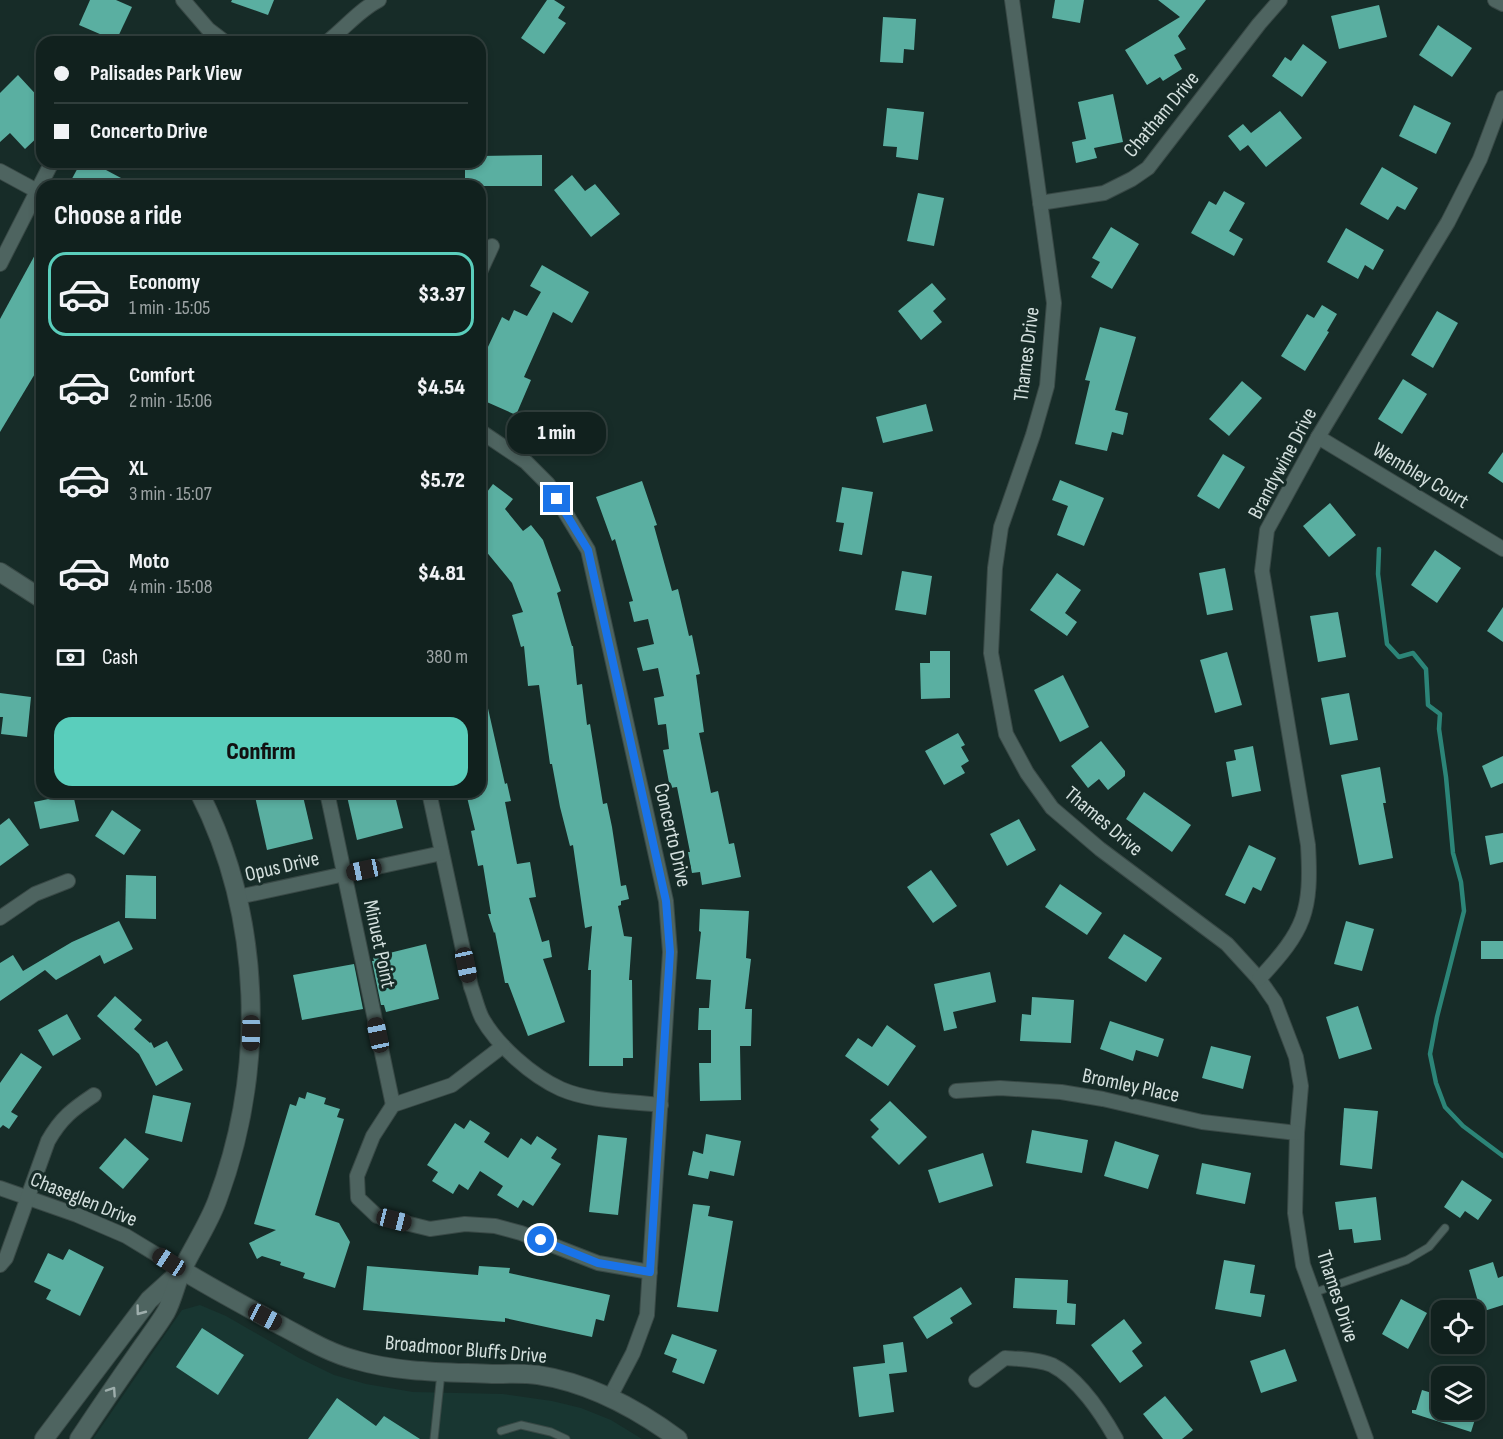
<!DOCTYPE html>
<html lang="en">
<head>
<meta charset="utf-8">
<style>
	body { margin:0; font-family:"Sofia Sans Condensed",sans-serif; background:#1e2e2b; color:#f1f3f6; height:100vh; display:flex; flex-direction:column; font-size:22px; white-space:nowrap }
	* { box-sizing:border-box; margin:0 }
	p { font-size:20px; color:#9ca3a4 }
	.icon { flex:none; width:33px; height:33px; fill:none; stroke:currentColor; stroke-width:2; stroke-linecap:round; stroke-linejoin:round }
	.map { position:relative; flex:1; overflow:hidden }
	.panel { position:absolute; left:36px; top:180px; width:450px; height:618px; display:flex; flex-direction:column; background:#11211e; border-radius:18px; box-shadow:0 3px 9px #0003,0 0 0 2px #303e3c }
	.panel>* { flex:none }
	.guide { position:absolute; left:36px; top:36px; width:450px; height:132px; border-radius:18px; box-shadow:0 3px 9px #0003,0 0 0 2px #303e3c; display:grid; align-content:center; height:132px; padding:0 18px; background:#11211e }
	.tools { position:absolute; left:1431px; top:1300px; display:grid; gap:12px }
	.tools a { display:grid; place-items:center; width:54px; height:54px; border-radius:12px; background:#11211e; box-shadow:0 3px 9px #0003,0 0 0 2px #303e3c; font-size:30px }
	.end { position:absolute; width:27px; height:27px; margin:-14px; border:8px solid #1a73e8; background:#fff; box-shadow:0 0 0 3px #fff }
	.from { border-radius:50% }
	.bubble { position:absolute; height:42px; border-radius:18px; background:#11211e; box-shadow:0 3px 9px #0003,0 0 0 2px #303e3c; font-size:20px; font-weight:800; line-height:42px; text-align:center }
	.car { position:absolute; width:18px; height:36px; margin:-18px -9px; border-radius:8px; box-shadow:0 0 4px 2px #0007; background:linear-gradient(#222 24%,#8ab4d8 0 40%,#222 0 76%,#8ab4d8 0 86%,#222 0) }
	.guide b { display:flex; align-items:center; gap:21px; height:57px; font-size:22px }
	.guide b+b { border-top:2px solid #303e3c }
	.guide i { width:15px; height:15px; background:#f1f3f6 }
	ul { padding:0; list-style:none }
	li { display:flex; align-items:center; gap:18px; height:84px; margin:0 12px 9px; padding:0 6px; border:3px solid transparent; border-radius:18px }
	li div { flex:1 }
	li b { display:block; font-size:22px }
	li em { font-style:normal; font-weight:800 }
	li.current { border-color:#5acebc }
	li>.icon { width:54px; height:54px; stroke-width:1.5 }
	h2 { padding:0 18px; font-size:27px; line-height:72px }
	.pay { display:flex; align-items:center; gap:15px; height:66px; padding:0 18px; font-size:22px }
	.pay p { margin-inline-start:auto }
	.primary-button { display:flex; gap:12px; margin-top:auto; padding:12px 18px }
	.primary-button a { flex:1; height:69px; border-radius:18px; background:#5acebc; color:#111; font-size:24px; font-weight:800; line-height:69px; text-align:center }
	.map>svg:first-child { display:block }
</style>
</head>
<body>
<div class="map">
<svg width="1503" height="1439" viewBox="0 0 1503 1439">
	<rect width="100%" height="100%" fill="#172c28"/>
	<polygon fill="#183631" points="200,1305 226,1316 299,1358 334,1375 366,1384 413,1392 503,1394 552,1401 581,1408 611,1420 642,1439 93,1439 182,1310"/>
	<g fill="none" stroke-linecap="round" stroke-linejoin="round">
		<polyline stroke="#2c8578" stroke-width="4.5" points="1379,549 1378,574 1387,644 1399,657 1413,653 1426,669 1428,705 1440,714 1439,729 1446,777 1453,853 1461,882 1464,911 1437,1017 1430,1054 1436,1083 1445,1107 1463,1126 1503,1156"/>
	</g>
	<g fill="#5aafa1">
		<polygon points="90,0 116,0 132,7 116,41 79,25"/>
		<polygon points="232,0 274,0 268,15 231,2"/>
		<polygon points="547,0 554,0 565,7 558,18 566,23 544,54 521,38"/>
		<polygon points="1055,0 1084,0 1080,23 1052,18"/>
		<polygon points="1158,0 1206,0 1178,36 1186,49 1174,55 1182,69 1163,81 1160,77 1147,85 1125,50 1180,17"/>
		<polygon points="1379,5 1387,37 1339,49 1331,16"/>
		<polygon points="883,17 916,19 914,50 904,49 903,63 880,62"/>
		<polygon points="1438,25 1472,48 1452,77 1419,55"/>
		<polygon points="1303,44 1327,62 1302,97 1272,76 1285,57 1291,61"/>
		<polygon points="18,75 42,101 42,106 36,111 42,117 42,133 25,149 10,133 0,142 0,93"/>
		<polygon points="1113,94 1123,142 1094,148 1097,158 1076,163 1072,142 1086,139 1078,102"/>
		<polygon points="1414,105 1451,123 1436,154 1399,136"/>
		<polygon points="887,108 924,112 918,160 896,157 897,147 883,146"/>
		<polygon points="1280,111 1302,138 1266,167 1248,145 1240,151 1228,136 1243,124 1251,133"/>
		<polygon points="542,155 542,186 465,186 465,162 480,162 480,156"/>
		<polygon points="81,162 91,162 136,186 68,186"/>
		<polygon points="1382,167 1418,188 1405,210 1397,206 1388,220 1360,204"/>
		<polygon points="572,175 585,191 595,184 620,214 591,237 554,190"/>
		<polygon points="1224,191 1245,203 1229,231 1243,239 1234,256 1191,233 1209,201 1216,205"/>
		<polygon points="918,193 944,198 934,246 907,241"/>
		<polygon points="1111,227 1139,244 1112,289 1091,277 1100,262 1092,258"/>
		<polygon points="1346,228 1384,250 1373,270 1365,265 1358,279 1327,262"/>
		<polygon points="42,242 42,362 0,432 0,319"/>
		<polygon points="542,265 589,292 572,323 553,312 524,377 531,380 516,415 480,399 480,364 502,317 509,321 514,310 527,316 541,292 530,286"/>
		<polygon points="932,283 946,299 933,311 942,322 921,340 898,311"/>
		<polygon points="1322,305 1337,314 1327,331 1329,332 1305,371 1281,356 1307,314 1314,318"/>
		<polygon points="1437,311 1458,323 1433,368 1411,355"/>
		<polygon points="1100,327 1136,337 1115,410 1128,413 1123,435 1112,432 1107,451 1075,444 1090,381 1085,380"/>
		<polygon points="1403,379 1427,394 1402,434 1378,419"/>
		<polygon points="1242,381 1262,398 1229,436 1209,419"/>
		<polygon points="926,404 933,431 883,443 876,417"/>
		<polygon points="1503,452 1503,483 1488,473"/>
		<polygon points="1223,454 1245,467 1219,509 1197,496"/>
		<polygon points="1060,480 1104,498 1084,546 1057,535 1068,506 1052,500"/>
		<polygon points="642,481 657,525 654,526 672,591 678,589 689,636 692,635 700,674 696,675 704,732 699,733 711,793 718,791 729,844 734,843 741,877 702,885 700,872 692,873 688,852 690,852 677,787 670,788 663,750 669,749 666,724 658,725 654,698 664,696 658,668 643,671 637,648 654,644 648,619 634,622 629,602 633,601 615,539 612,541 596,497"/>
		<polygon points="493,484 513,499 505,509 523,531 531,525 543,540 561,591 557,593 572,646 573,646 577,685 582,684 587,725 590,724 603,804 607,803 612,827 621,886 626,885 629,899 621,901 621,905 618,906 624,936 632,937 629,980 632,980 633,1058 623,1058 623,1066 589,1066 591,970 588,970 592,926 585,928 573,845 570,846 560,807 552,764 550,764 539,685 528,686 524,646 521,647 512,615 523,612 512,583 480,544 480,487 487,492"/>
		<polygon points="842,487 873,492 862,555 839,551 844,523 836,522"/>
		<polygon points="1330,503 1356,535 1329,557 1303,526"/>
		<polygon points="1435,550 1461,568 1437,603 1411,585"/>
		<polygon points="1225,568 1233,610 1207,615 1199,573"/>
		<polygon points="902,571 932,576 926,615 895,610"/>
		<polygon points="1057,573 1081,590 1065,613 1077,622 1067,636 1030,610"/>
		<polygon points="1503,607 1503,642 1487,631"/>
		<polygon points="1338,612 1346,657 1318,662 1310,616"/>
		<polygon points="930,651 950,651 950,698 921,699 920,663 930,663"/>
		<polygon points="1227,652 1242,705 1215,713 1200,660"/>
		<polygon points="1063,675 1089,727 1060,742 1034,690"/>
		<polygon points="0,693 31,697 27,737 1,734 3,717 0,717"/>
		<polygon points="1349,693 1358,740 1330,745 1321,698"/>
		<polygon points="480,695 485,695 505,784 507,783 511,801 505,802 517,864 530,862 536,897 529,898 542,942 549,940 552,957 543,959 565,1022 528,1036 508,983 505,983 495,932 494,933 488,914 491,914 483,865 478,866 471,831 475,830 466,793 480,792"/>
		<polygon points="958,733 965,745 961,747 969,761 961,766 965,773 944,785 925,751"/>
		<polygon points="1101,741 1125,771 1125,776 1108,790 1099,779 1088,788 1071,766"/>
		<polygon points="1253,746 1261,791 1232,797 1226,762 1236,760 1234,750"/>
		<polygon points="1503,756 1503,783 1491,788 1482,766"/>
		<polygon points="1380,767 1386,803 1383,803 1393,858 1359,865 1341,775"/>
		<polygon points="254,792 302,792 313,839 267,850"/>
		<polygon points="346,792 394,792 403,828 357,840"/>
		<polygon points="1144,792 1191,825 1172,852 1126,819"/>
		<polygon points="73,794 79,821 40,829 34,802"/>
		<polygon points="112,810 141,830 124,855 95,836"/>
		<polygon points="9,818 29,845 0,866 0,825"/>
		<polygon points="1019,819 1036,850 1007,866 990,834"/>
		<polygon points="1503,833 1503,862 1490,865 1485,836"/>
		<polygon points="1249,845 1276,858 1261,891 1253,887 1245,904 1225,895"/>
		<polygon points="931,870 957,906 933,923 907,887"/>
		<polygon points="126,875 156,876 156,919 125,918"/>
		<polygon points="1060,884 1102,913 1087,935 1045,907"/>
		<polygon points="700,909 749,911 746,958 751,959 745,1009 752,1009 751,1046 740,1046 741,1100 700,1101 699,1063 711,1063 711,1030 698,1030 699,1008 709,1008 711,980 696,979 701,932 699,931"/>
		<polygon points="119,921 133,949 104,964 100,955 56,980 45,970 0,1001 0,963 13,955 23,971 72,942"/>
		<polygon points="1346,921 1374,929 1362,971 1334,964"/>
		<polygon points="1124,934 1162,958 1146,982 1108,958"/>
		<rect x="1481" y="941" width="22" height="18"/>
		<polygon points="426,944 439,999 386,1012 384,1005 381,1005 372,961 374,961 373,957"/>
		<polygon points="354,964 363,1009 302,1020 293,975"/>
		<polygon points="990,972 996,1002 953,1012 957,1028 944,1031 934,984"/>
		<polygon points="115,996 142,1020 134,1029 150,1043 151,1042 154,1048 167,1041 183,1070 156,1086 139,1054 97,1016"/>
		<polygon points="1032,997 1074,1000 1071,1043 1020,1041 1022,1014 1031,1015"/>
		<polygon points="1358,1006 1372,1049 1339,1059 1326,1017"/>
		<polygon points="67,1014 81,1039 53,1056 38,1030"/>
		<polygon points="1110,1021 1164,1039 1158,1057 1136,1050 1133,1061 1100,1049"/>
		<polygon points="887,1025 916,1046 888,1086 845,1056 858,1038 872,1047"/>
		<polygon points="1211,1046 1251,1056 1243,1089 1202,1078"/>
		<polygon points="21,1053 42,1067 11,1112 18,1116 9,1129 3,1125 0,1128 0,1083"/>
		<polygon points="307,1092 326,1098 324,1104 340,1109 337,1117 344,1119 315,1215 339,1223 350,1242 335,1288 303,1278 305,1273 280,1265 281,1262 262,1256 257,1259 249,1243 276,1230 254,1224 290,1104 296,1106 299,1097 305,1099"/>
		<polygon points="153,1095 191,1103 182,1142 145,1133"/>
		<polygon points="890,1101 927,1137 899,1165 871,1137 879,1129 870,1120"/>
		<polygon points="1344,1108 1378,1111 1372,1169 1340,1165"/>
		<polygon points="470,1120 490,1133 484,1142 508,1158 521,1138 531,1145 537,1136 557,1149 551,1158 561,1164 533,1206 523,1200 518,1208 497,1195 503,1186 480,1171 468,1190 459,1184 453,1194 432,1181 438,1172 427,1165 455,1123 464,1129"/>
		<polygon points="1032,1130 1088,1140 1082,1173 1026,1163"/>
		<polygon points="706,1134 741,1141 734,1176 710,1171 708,1179 688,1175 693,1151 703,1154"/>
		<polygon points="598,1135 627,1138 618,1215 589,1212"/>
		<polygon points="125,1138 149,1159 123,1189 99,1168"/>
		<polygon points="1115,1141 1159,1155 1148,1189 1104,1176"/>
		<polygon points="983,1153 993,1186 939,1203 928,1170"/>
		<polygon points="1202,1163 1251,1173 1245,1204 1196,1194"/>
		<polygon points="1462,1180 1492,1200 1478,1220 1465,1211 1460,1218 1444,1207"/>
		<polygon points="1376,1197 1381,1240 1354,1243 1352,1229 1339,1230 1335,1202"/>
		<polygon points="693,1204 710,1206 708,1216 733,1221 718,1312 677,1307"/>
		<polygon points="69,1249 104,1267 80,1316 46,1299 51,1290 34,1282 48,1253 63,1260"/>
		<polygon points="1224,1260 1255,1265 1250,1293 1265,1295 1261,1317 1215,1309"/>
		<polygon points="1493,1262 1498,1278 1503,1276 1503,1305 1481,1312 1469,1270"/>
		<polygon points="367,1266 478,1275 479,1266 510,1268 509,1273 610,1295 604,1321 596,1319 592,1337 505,1318 505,1322 363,1310"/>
		<polygon points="1015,1278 1068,1280 1067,1303 1076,1304 1075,1325 1056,1324 1057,1310 1013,1308"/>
		<polygon points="961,1287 972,1304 950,1318 953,1323 927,1339 913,1317"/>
		<polygon points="1401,1299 1427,1313 1408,1349 1382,1334"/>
		<polygon points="1124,1319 1142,1343 1132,1351 1143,1366 1120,1383 1091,1345"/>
		<polygon points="202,1328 244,1355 218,1395 176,1367"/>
		<polygon points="672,1334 717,1350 704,1384 672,1372 677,1359 664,1354"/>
		<polygon points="903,1342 907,1372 889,1374 894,1412 859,1417 853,1367 885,1363 883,1345"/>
		<polygon points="1285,1349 1297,1381 1261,1393 1250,1361"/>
		<polygon points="1422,1390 1442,1396 1442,1410 1478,1410 1471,1432 1412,1413 1412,1410 1416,1410"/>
		<polygon points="1165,1396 1193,1430 1182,1439 1163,1439 1143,1414"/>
		<polygon points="337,1398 376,1426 384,1416 420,1439 308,1439"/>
	</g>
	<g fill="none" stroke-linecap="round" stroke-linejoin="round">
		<defs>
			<g id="lane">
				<polyline points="1313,1293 1407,1260 1429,1247 1445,1228"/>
				<polyline points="501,1431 521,1425 551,1432 566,1439"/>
				<polyline points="434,1439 441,1373"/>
			</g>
			<g id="street">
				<polyline points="183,0 208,29 225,42"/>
				<polyline points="1012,0 1054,303 1047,386 1033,435 1001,527 995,568 991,653 1006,734 1027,773 1052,808 1100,849 1227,944 1259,979 1275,1002 1296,1057 1301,1086 1297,1133 1295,1213 1303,1265 1366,1439"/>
				<polyline points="1495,0 1503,4"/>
				<path d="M 327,42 C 345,28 359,10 379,0"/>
				<polyline points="0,171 37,191"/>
				<polyline points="1040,203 1104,193 1132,179 1148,168 1259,24 1280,0"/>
				<polyline points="0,264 52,162"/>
				<polyline points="480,272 492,246"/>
				<polyline points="480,431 526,462 548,484 588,550 666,901 670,952 647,1315 633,1353 610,1397"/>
				<polyline points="1318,437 1503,549"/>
				<polyline points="327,792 393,1105"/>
				<path d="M 429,792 L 471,987 C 475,997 477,1008 482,1018 C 497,1045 532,1076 561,1089 C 591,1102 629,1101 661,1105"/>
				<polyline points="238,897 442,853"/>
				<polyline points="0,918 35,894 68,881"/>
				<path d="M 1259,979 C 1305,930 1312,912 1308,845 L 1262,571 L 1267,530 L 1318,437 L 1448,222 L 1480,159 L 1503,98"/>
				<polyline points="503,1046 452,1085 393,1105 373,1136 357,1176 358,1198 377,1216 430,1229 465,1224 495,1226 521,1233 598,1263 650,1272"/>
				<polyline points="956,1091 1000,1088 1061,1092 1103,1099 1202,1122 1297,1133"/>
				<polyline points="0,1188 77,1215 126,1236 182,1270"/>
				<path d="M 0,1265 L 6,1258 L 48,1141 C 61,1118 73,1109 94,1095"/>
				<path d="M 976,1380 L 1005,1358 C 1020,1359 1038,1359 1052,1365 C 1078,1378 1102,1414 1116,1439"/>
			</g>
			<g id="secondary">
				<polyline points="0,572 42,599"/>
				<path d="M 182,1270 C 213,1289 245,1306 278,1324 C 303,1337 328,1353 356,1360 C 400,1373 448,1372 492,1374 C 507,1374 523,1373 538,1375 C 590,1383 636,1408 678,1439"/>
				<polyline points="44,1439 149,1300 181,1271"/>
				<path d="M 79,1439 C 97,1412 116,1384 135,1357 C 145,1342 157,1327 166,1312 C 173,1299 176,1283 182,1270 C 193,1247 208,1225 217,1201 C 266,1070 263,918 199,792"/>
			</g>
		</defs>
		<use href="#lane" stroke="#394946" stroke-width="9"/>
		<use href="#street" stroke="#394946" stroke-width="16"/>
		<use href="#secondary" stroke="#394946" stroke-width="20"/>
		<use href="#lane" stroke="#4e6460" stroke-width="7"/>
		<use href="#street" stroke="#4e6460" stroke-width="14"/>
		<use href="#secondary" stroke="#4e6460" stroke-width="18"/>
	</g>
	<defs><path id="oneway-chevron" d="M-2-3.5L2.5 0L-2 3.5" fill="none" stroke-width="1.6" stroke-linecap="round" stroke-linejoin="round" transform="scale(1.5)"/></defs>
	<g stroke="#9eaeac">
		<use href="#oneway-chevron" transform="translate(140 1311) rotate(127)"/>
		<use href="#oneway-chevron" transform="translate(112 1391) rotate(-56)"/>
	</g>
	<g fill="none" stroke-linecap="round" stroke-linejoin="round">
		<polyline stroke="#1a73e8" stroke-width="8" points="541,1240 598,1263 650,1272 670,952 666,901 588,550 557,499"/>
	</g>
	<g text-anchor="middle" stroke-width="6" stroke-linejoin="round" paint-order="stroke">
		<g font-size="21" fill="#d4e0de" stroke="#172c28">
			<text transform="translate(1161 114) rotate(-50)" y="7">Chatham Drive</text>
			<text transform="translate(1026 354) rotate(-83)" y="7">Thames Drive</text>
			<text transform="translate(1282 463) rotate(-62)" y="7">Brandywine Drive</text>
			<text transform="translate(1421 475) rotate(31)" y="7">Wembley Court</text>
			<text transform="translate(1104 821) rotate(40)" y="7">Thames Drive</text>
			<text transform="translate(673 835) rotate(77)" y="7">Concerto Drive</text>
			<text transform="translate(282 866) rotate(-13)" y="7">Opus Drive</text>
			<text transform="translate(380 944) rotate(78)" y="7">Minuet Point</text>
			<text transform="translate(1131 1085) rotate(12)" y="7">Bromley Place</text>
			<text transform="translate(84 1199) rotate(22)" y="7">Chaseglen Drive</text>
			<text transform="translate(1338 1296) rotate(72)" y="7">Thames Drive</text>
			<text transform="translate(466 1349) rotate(5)" y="7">Broadmoor Bluffs Drive</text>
		</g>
	</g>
</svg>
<div class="tools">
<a><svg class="icon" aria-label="locate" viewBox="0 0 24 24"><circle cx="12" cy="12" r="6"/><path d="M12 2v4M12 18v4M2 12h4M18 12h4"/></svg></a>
<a><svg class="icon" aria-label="layers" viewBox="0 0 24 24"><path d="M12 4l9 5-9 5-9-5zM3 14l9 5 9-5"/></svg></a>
</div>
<i class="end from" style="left:541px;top:1240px"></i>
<i class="end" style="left:557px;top:499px"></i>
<div class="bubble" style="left:507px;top:412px;width:99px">1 min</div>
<i class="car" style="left:364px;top:870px;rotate:258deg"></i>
<i class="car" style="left:466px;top:965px;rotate:168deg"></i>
<i class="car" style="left:251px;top:1033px;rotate:181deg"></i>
<i class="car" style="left:378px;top:1035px;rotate:348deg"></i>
<i class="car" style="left:394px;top:1220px;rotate:104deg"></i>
<i class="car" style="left:169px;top:1262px;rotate:303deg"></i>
<i class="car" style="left:265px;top:1317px;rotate:118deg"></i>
<div class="guide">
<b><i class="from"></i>Palisades Park View</b>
<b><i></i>Concerto Drive</b>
</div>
<section class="panel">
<h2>Choose a ride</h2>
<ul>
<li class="current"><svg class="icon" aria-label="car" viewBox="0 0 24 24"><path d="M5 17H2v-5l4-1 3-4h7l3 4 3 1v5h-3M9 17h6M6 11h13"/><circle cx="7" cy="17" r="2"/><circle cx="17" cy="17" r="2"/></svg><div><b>Economy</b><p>1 min · 15:05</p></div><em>$3.37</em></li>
<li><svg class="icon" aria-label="car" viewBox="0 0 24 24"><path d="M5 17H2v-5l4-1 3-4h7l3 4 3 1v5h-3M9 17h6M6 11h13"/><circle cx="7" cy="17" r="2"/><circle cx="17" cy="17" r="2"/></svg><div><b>Comfort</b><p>2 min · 15:06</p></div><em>$4.54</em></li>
<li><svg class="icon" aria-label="car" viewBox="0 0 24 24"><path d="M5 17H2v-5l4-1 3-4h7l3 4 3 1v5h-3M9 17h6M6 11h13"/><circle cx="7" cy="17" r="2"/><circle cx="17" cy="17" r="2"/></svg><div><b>XL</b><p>3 min · 15:07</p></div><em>$5.72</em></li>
<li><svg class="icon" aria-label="car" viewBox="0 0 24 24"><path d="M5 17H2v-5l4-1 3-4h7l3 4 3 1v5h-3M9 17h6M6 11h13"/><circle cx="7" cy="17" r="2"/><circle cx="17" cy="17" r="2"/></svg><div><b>Moto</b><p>4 min · 15:08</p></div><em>$4.81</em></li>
</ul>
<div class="pay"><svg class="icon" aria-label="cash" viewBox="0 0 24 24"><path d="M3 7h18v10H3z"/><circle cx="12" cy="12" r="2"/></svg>Cash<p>380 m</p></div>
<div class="primary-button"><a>Confirm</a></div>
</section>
</div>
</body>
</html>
